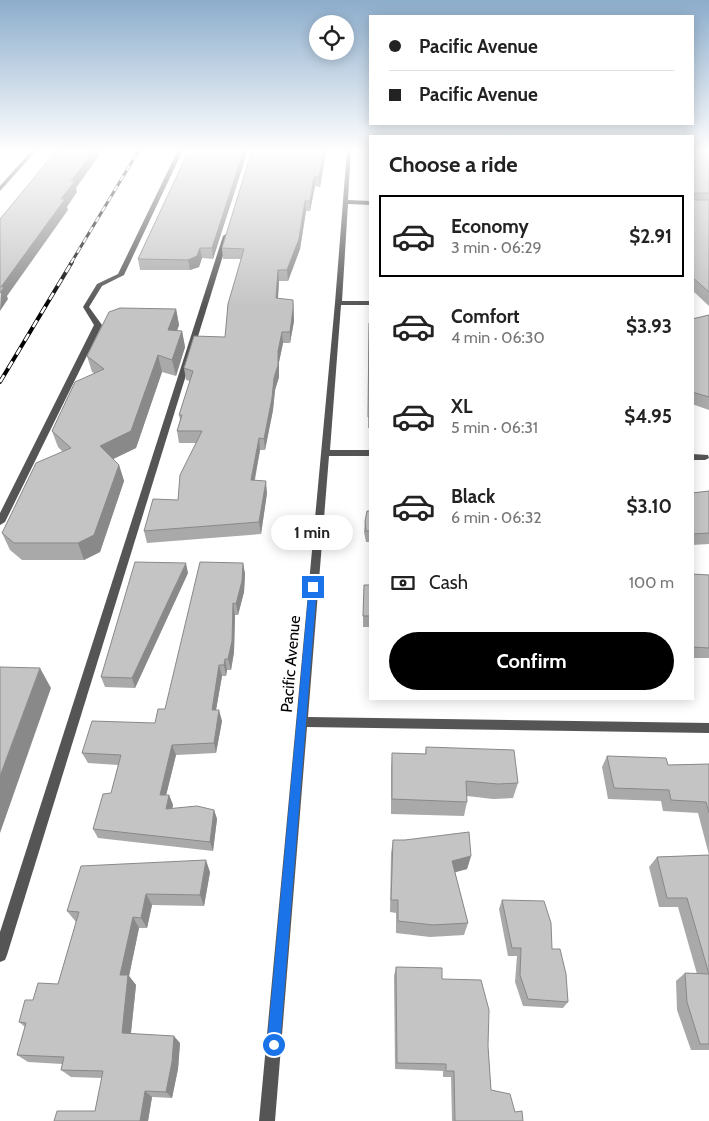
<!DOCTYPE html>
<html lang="en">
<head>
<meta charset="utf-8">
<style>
	body { margin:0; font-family:Cabin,sans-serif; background:#f6f6f6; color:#222; height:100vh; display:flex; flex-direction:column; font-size:19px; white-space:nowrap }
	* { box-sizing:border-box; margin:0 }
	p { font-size:16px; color:#767676 }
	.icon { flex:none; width:28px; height:28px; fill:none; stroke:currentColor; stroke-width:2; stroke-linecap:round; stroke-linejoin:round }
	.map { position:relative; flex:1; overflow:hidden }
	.sheet { position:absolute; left:369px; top:135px; width:325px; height:565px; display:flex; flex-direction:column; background:#fff; border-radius:0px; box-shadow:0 2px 12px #0003 }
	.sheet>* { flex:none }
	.top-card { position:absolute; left:369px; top:15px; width:325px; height:110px; border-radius:0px; box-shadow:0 2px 12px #0003; display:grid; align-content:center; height:110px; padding:0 20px; background:#fff }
	.controls { position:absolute; left:309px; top:15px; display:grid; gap:10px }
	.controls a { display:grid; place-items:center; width:45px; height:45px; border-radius:50%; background:#fff; box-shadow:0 2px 12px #0003; font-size:25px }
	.end { position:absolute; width:22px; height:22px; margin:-11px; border:6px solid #1a73e8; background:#fff; box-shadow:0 0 0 2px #fff }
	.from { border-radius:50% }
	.bubble { position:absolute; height:35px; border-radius:18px; background:#fff; box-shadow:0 2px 12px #0003; font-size:16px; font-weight:800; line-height:35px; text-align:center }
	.top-card b { display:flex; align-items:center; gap:18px; height:48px; font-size:19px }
	.top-card b+b { border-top:1px solid #e0e0e0 }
	.top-card i { width:12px; height:12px; background:#222 }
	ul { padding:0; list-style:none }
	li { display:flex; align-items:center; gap:15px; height:82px; margin:0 10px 8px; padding:0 10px; border:2px solid transparent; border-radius:0px }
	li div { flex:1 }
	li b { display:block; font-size:19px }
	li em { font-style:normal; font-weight:800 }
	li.active { border-color:#000 }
	li>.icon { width:45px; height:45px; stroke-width:1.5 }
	h2 { padding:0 20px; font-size:22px; line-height:60px }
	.pay { display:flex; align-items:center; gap:12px; height:55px; padding:0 20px; font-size:19px }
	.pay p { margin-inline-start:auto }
	.button { display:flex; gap:10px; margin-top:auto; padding:10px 20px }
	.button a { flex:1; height:58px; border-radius:30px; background:#000; color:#fff; font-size:20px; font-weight:800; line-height:58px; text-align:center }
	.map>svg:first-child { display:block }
</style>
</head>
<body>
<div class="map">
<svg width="709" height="1121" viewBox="0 0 709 1121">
	<rect width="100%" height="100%" fill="#fff"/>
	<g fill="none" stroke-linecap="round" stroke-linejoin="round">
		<g fill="#555" fill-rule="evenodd">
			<polygon points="178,150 183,150 124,275 102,286 89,307 102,325 5,522 0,525 0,513 94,325 83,307 97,284 118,274"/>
			<polygon points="226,234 229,236 7,955 5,960 0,962 0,932 223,236"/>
		</g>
		<g fill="#555" fill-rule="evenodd">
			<polygon points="32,150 37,150 0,191 0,186"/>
			<polygon points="347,150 351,150 348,200 370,201 370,205 348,204 342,301 370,301 370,305 341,305 330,450 370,450 370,456 329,456 308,717 709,723 709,733 307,727 275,1121 259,1121 335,303"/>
			<polygon points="692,454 708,455 709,458 705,460 692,460"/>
		</g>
		<defs>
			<polyline id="rail-far1" points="71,263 139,150"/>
			<polyline id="rail" points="0,382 72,262"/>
		</defs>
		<use href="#rail-far1" stroke="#000" stroke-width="3"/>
		<use href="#rail" stroke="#000" stroke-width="4"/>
		<use href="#rail-far1" stroke="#fff" stroke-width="2" stroke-dasharray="6" stroke-linecap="butt"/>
		<use href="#rail" stroke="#fff" stroke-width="2.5" stroke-dasharray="8" stroke-linecap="butt"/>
	</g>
	<g fill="#a9a9a9">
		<polygon points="189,150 248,150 213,259 202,258 199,267 190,270 140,270 138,259"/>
		<polygon points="326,150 320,187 315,186 310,211 306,211 300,249 288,281 279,281 278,299 293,300 294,321 290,343 283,343 279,362 279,377 275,390 273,410 265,450 260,450 255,480 267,493 261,534 147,543 144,531 178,500 196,443 179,443 177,431 180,420 179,415 190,381 186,380 184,368 225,337 241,259 223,259 222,248"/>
		<polygon points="692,150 709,150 709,306 692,290"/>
		<polygon points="176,309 179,325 177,331 182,331 185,347 176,376 162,372 136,448 113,459 119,465 124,481 100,552 84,560 22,560 10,550 2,533 63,452 58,447 52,431 94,373 92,372 87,356"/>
		<polygon points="709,315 709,410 692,404 692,319"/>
		<polygon points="369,323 370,323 370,428 368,428"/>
		<polygon points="709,491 709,544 692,545 692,493"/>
		<polygon points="370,511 370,542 366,542 364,532 365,521"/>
		<polygon points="243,563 245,574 244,592 238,615 235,615 234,652 231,670 227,670 226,676 222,676 216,710 222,721 216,753 176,755 166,795 169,795 173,805 172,809 214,810 217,819 213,851 98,838 93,829 111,793 118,765 88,763 82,753 155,723 165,709"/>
		<polygon points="370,570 370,627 363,627 363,616 370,585"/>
		<polygon points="188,573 135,688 105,687 101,677"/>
		<polygon points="692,574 709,575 709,658 692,658"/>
		<polygon points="426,747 518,783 513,798 493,799 467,796 467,802 464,816 391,814 391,768 392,753 425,754"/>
		<polygon points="607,756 668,765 709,764 709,855 698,813 663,811 661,801 608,799 602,767"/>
		<polygon points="393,840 471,856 467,869 455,872 468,923 464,935 430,937 396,933 396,913 390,912 391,853"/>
		<polygon points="709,855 709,1050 691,1050 677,1010 676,981 685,973 697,974 678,907 659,907 649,867 657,857"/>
		<polygon points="210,872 204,906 152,905 147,928 139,928 129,976 136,985 131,1033 180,1043 178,1069 172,1098 152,1097 148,1121 54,1121 95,1111 102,1078 71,1077 61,1070 62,1064 28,1062 17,1055 25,1027 19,1022 33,1000 58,984 76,922 67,911"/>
		<polygon points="502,900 552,949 568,1002 563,1008 523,1006 515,982 517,956 508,956 499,909"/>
		<polygon points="396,967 442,979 488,1046 491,1090 515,1112 523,1121 452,1121 451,1077 443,1077 443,1071 395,1069 394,976"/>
	</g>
	<g fill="#898989">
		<polygon points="94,150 103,150 76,188 77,192 67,207 68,210 7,296 8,299 0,311 1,287 61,199 71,181"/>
		<polygon points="244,150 248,150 213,259 212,248"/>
		<polygon points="324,150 326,150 320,187 319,177"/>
		<polygon points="314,177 315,186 310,211 310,201"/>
		<polygon points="305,201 306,211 300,249 288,281 287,270"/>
		<polygon points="200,248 202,258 199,267 190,270 188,260"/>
		<polygon points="278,270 279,281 277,310 276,298"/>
		<polygon points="293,300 294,321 290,343 290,332"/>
		<polygon points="176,309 179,325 171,346 168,330"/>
		<polygon points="182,331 185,347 176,376 172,360"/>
		<polygon points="282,332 283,343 279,362 279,377 275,390 273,410 265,450 264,439 278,351"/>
		<polygon points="158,355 162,372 136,448 105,463 100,446"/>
		<polygon points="259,438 260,450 252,492 251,480"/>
		<polygon points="119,465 124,481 100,552 84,560 78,543"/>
		<polygon points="266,481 267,493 261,534 259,522"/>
		<polygon points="186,563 188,573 135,688 132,678"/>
		<polygon points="243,563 245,574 244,592 238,615 236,604"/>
		<polygon points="233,603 235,615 234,652 231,670 228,659"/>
		<polygon points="225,659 227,670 226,676 224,665"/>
		<polygon points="219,665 222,676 214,721 212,710"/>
		<polygon points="40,668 51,688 0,833 0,776"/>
		<polygon points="219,710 222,721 216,753 214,743"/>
		<polygon points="172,745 176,755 164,804 160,795"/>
		<polygon points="169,795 173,805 170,819 166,809"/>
		<polygon points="214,810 217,819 213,851 210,842"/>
		<polygon points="471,856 467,869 449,874 452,861"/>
		<polygon points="206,860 210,872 204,906 200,895"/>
		<polygon points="146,894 152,905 147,928 141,918"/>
		<polygon points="133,917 139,928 129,976 136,985 130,1041 122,1033 120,975"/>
		<polygon points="174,1036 180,1043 178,1069 172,1098 166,1092"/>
		<polygon points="145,1091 152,1097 148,1121 140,1121"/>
	</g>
	<g fill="#c4c4c4" stroke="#898989">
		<polygon points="57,150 94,150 71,181 75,181 61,199 65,199 1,287 4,287 0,293 0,219"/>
		<polygon points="189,150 244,150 212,248 200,248 197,256 188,260 138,259"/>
		<polygon points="252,150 324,150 319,177 314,177 310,201 305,201 299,239 287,270 278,270 276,298 293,300 293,309 290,332 282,332 278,351 278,365 274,378 272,398 264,439 259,438 251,480 266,481 259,522 144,531 153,499 178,500 180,475 202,431 177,431 182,415 179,415 193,371 184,368 194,336 225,337 228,304 244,249 222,248"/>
		<polygon points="692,150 709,150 709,193 695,193 693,199 695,200 709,200 709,292 692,277"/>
		<polygon points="120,308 176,309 168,330 182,331 172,360 158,355 131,431 100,446 119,465 94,535 78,543 14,543 2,533 36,463 71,448 52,431 75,382 104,369 87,356 109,312"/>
		<polygon points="709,315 709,397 692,392 692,319"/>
		<polygon points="369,323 370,323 370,417 368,417"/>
		<polygon points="709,491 709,533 692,534 692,493"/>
		<polygon points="367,511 370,511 370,531 366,531 365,521"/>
		<polygon points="135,562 186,563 132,678 101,677"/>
		<polygon points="200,562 243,563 242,581 236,604 233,603 232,641 228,659 225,659 224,665 219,665 212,710 219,710 214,743 172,745 160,795 169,795 166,809 197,806 214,810 210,842 93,829 103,794 111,793 121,755 82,753 92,721 155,723 158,709 165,709"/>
		<polygon points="370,570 370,616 363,616 364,585 370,585"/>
		<polygon points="692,574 709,575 709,648 692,647"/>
		<polygon points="0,667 40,668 0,776"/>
		<polygon points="426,747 514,750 518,783 498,784 466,781 467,802 392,799 392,753 426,754"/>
		<polygon points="607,756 666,758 668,765 709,764 709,813 706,802 671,800 669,790 614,788"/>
		<polygon points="469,832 471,856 452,861 468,923 433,925 398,921 398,900 391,900 393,840 405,840"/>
		<polygon points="709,855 709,1044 700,1044 687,1002 685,973 709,974 687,898 667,898 657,857"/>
		<polygon points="206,860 200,895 146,894 141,918 133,917 120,975 128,975 122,1033 174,1036 172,1062 166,1092 145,1091 140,1121 54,1121 57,1111 95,1111 103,1071 61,1070 64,1057 17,1055 26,1023 19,1022 25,1000 33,1000 38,983 58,984 79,912 67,911 81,866"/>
		<polygon points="502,900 544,901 551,923 552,949 560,949 566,974 568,1002 528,999 520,975 521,948 512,948"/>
		<polygon points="396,967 442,968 442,979 481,980 489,1010 488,1046 491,1090 510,1094 515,1112 522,1111 523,1121 455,1121 454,1071 446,1071 446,1064 397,1063"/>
	</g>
	<linearGradient id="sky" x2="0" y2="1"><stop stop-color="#8cadcc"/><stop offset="0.49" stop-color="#fff"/><stop offset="1" stop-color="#fff" stop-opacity="0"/></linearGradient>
	<rect width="709" height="307" fill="url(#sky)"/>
	<polygon fill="#1a73e8" points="313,584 317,587 280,1045 278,1049 274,1051 269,1049 267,1045 309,587"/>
	<g text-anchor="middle" stroke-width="4" stroke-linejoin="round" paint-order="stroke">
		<g font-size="16" fill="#000" stroke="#fff">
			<text transform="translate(290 664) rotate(-85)" y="6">Pacific Avenue</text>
		</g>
	</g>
</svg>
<div class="controls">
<a><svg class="icon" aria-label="locate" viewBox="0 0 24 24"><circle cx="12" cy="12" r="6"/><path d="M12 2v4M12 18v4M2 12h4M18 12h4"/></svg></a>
</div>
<i class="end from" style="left:274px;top:1045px"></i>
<i class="end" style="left:313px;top:587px"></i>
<div class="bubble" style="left:271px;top:515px;width:82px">1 min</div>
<div class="top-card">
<b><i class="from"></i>Pacific Avenue</b>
<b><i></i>Pacific Avenue</b>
</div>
<section class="sheet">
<h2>Choose a ride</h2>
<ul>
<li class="active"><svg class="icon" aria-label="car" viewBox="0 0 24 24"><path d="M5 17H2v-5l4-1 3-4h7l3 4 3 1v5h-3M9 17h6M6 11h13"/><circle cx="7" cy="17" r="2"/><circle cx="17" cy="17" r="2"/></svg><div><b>Economy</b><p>3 min · 06:29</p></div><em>$2.91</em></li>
<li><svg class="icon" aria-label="car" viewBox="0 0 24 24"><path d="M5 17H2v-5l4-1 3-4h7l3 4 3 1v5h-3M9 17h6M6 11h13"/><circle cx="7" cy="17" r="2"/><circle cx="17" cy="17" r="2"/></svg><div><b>Comfort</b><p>4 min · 06:30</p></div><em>$3.93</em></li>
<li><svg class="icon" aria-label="car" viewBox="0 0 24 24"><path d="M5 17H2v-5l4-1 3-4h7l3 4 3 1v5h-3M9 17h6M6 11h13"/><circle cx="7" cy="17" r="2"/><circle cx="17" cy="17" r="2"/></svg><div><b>XL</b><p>5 min · 06:31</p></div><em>$4.95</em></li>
<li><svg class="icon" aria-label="car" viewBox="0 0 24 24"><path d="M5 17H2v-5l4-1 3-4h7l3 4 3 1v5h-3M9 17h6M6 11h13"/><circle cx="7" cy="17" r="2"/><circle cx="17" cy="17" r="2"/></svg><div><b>Black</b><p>6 min · 06:32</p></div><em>$3.10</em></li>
</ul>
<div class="pay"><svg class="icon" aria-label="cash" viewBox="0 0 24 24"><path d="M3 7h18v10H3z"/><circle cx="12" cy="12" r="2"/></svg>Cash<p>100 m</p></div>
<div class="button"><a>Confirm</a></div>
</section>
</div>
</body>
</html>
